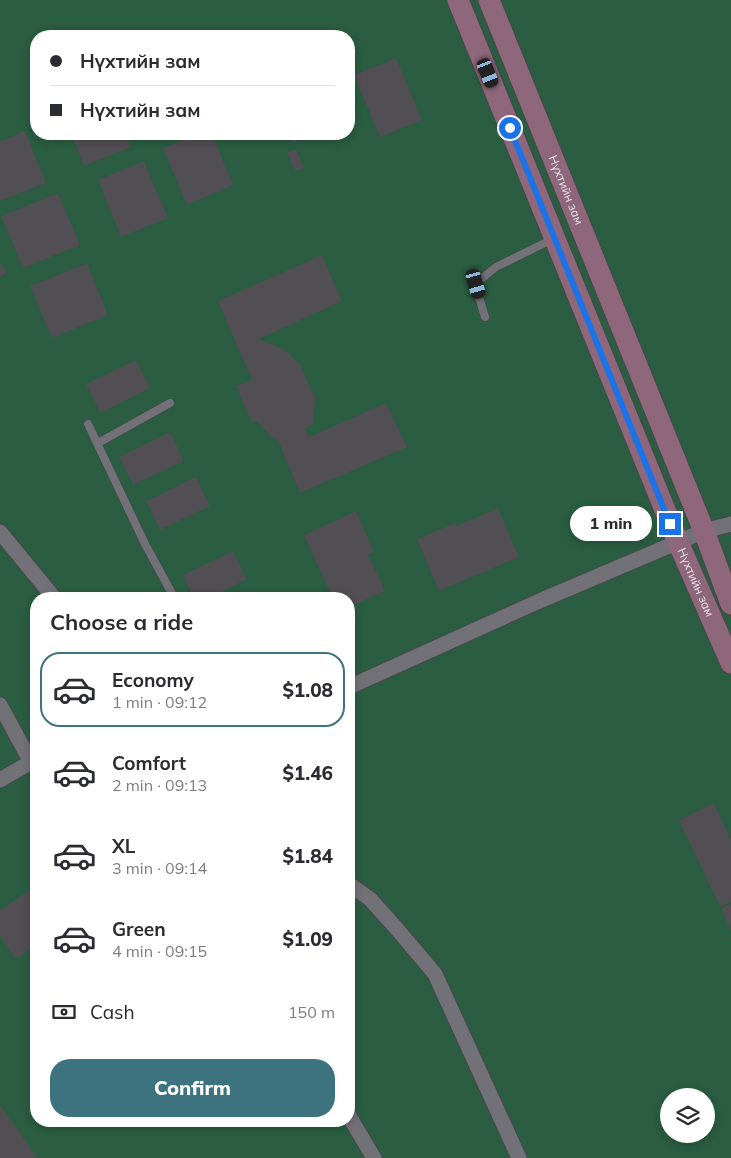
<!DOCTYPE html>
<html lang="en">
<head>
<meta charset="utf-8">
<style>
	body { margin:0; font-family:Mulish,sans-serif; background:#f7f7f7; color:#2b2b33; height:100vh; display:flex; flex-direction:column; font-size:19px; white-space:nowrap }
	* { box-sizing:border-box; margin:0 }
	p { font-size:16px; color:#7c7c81 }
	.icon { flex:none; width:28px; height:28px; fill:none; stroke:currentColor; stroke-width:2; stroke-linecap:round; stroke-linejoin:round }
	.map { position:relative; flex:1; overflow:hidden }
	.details { position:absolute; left:30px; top:592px; width:325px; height:535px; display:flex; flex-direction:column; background:#fff; border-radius:20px; box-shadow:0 2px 8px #0003 }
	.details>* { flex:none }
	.top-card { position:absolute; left:30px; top:30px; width:325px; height:110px; border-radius:20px; box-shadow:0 2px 8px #0003; display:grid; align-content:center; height:110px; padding:0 20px; background:#fff }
	.fabs { position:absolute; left:660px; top:1088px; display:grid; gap:10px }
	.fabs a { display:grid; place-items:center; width:55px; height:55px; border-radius:50%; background:#fff; box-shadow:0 2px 8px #0003; font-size:25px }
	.end { position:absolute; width:22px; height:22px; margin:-11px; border:6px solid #1a73e8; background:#fff; box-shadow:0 0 0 2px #fff }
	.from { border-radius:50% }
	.bubble { position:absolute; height:35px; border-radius:18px; background:#fff; box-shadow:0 2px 8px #0003; font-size:16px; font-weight:800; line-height:35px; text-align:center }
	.car { position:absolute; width:15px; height:30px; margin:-15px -8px; border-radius:6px; box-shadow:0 0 4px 1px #0007; background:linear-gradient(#222 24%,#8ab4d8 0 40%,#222 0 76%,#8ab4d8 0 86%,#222 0) }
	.top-card b { display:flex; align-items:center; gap:18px; height:48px; font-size:19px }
	.top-card b+b { border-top:1px solid #e1e1e2 }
	.top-card i { width:12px; height:12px; background:#2b2b33 }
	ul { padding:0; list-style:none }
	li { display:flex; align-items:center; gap:15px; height:75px; margin:0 10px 8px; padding:0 10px; border:2px solid transparent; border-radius:20px }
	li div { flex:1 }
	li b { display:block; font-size:19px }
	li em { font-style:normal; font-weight:800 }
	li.current { border-color:#3d737e }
	li>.icon { width:45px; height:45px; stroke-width:1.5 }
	h2 { padding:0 20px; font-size:22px; line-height:60px }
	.pay { display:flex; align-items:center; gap:12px; height:55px; padding:0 20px; font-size:19px }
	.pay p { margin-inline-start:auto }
	.button { display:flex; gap:10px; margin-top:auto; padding:10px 20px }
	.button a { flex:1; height:58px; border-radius:20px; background:#3d737e; color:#fff; font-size:20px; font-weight:800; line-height:58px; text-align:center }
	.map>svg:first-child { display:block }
</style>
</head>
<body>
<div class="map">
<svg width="731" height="1158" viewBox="0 0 731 1158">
	<rect width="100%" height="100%" fill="#2f2d33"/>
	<path fill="#2a5d41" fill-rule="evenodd" d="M 0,0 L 731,0 L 731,1158 L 0,1158 ZM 36,36 L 349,36 L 349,134 L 36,134 ZM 36,599 L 349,599 L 349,1121 L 36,1121 ZM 669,1096 L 706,1096 L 706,1134 L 669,1134 Z"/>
	<g fill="#514e54">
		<polygon points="396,58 422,120 380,137 354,75"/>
		<polygon points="25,131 46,183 0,201 0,141"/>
		<polygon points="71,134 125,134 131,147 84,166"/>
		<polygon points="198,134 212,134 233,185 187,205 163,148"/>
		<polygon points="288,134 307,134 308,135 293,143"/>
		<polygon points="296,149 304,168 295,171 287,153"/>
		<polygon points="144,161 168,218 121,237 98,180"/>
		<polygon points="58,193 80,245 23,268 1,216"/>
		<polygon points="322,255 342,301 259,339 283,349 299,363 315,397 314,423 305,429 309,437 386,403 407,447 300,493 277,438 275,440 261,426 257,421 252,423 236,386 252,380 218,301"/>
		<polygon points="0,262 7,273 0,277"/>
		<polygon points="87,263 108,315 52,338 30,286"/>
		<polygon points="136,360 150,388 100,413 86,384"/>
		<polygon points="170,432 184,461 133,485 119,457"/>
		<polygon points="196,477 210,506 160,530 146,501"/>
		<polygon points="498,508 519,557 439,591 417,539 455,523 457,526"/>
		<polygon points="356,511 374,552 368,554 385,591 349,607 349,599 333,599 304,535"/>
		<polygon points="233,551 247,579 208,599 194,599 183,575"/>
		<polygon points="714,803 731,840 731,902 720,907 679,820"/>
		<polygon points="36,886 36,945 15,959 0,936 0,910"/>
		<polygon points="731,904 731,931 721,909"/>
		<polygon points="0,1105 38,1158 0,1158"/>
	</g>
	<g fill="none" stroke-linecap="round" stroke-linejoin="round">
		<defs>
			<g id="service">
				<polyline points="485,317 475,284 496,267 553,239"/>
				<polyline points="88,424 145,544 175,599"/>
				<polyline points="98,443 170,403"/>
			</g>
			<g id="minor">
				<polyline points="0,532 55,599"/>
				<polyline points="349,687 537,602 704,531 731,524"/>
				<polyline points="0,705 31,762"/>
				<polyline points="0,780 31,762 36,762"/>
				<polyline points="349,884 370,899 397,929 435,974 519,1158"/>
				<polyline points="349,1116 374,1158"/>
			</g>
			<g id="secondary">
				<path id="s1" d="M 458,0 L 678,542 L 731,663"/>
				<path id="s2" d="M 489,0 L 704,531 L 731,604"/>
			</g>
		</defs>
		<use href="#service" stroke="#49484c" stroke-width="9"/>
		<use href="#minor" stroke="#49484c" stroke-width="17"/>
		<use href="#secondary" stroke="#49484c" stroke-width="23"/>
		<use href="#service" stroke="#737178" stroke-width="8"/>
		<use href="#minor" stroke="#737178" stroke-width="15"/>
		<use href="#secondary" stroke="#8e677a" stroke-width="21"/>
	</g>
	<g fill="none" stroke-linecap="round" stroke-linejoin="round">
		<polyline stroke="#1a73e8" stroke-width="6" points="510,128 670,524"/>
	</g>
	<g text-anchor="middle" stroke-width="4" stroke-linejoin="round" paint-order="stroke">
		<g font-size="12" fill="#e9e8ec" stroke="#2f2d33">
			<text dy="4" stroke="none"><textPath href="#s2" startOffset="205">Нүхтийн зам</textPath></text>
			<text dy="4" stroke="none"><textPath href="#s1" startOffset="629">Нүхтийн зам</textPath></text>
		</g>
	</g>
</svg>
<div class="fabs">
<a><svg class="icon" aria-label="layers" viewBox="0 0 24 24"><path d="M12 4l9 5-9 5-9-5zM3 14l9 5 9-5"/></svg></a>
</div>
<i class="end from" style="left:510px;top:128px"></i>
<i class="end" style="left:670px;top:524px"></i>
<div class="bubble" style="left:570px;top:506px;width:82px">1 min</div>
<i class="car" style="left:488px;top:73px;rotate:158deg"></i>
<i class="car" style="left:476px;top:284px;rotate:164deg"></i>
<div class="top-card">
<b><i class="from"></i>Нүхтийн зам</b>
<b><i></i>Нүхтийн зам</b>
</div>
<section class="details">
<h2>Choose a ride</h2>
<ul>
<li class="current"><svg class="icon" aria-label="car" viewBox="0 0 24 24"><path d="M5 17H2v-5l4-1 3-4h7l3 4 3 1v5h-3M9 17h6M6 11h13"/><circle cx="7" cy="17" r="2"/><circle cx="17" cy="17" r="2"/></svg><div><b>Economy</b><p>1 min · 09:12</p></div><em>$1.08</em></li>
<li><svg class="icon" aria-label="car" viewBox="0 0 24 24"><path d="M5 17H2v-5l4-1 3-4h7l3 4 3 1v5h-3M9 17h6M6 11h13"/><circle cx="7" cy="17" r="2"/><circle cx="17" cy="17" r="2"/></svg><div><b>Comfort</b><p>2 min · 09:13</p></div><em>$1.46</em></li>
<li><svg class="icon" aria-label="car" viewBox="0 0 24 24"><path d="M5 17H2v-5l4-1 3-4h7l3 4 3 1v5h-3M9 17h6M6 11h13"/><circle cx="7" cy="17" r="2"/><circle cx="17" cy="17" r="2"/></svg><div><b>XL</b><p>3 min · 09:14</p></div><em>$1.84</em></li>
<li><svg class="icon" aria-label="car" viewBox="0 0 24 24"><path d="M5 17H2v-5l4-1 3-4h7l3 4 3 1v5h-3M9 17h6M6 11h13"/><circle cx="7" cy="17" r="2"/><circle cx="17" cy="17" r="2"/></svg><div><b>Green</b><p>4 min · 09:15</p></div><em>$1.09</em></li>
</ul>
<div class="pay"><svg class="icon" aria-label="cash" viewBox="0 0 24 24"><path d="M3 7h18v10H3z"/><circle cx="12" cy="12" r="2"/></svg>Cash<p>150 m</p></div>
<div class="button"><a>Confirm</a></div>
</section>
</div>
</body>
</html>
